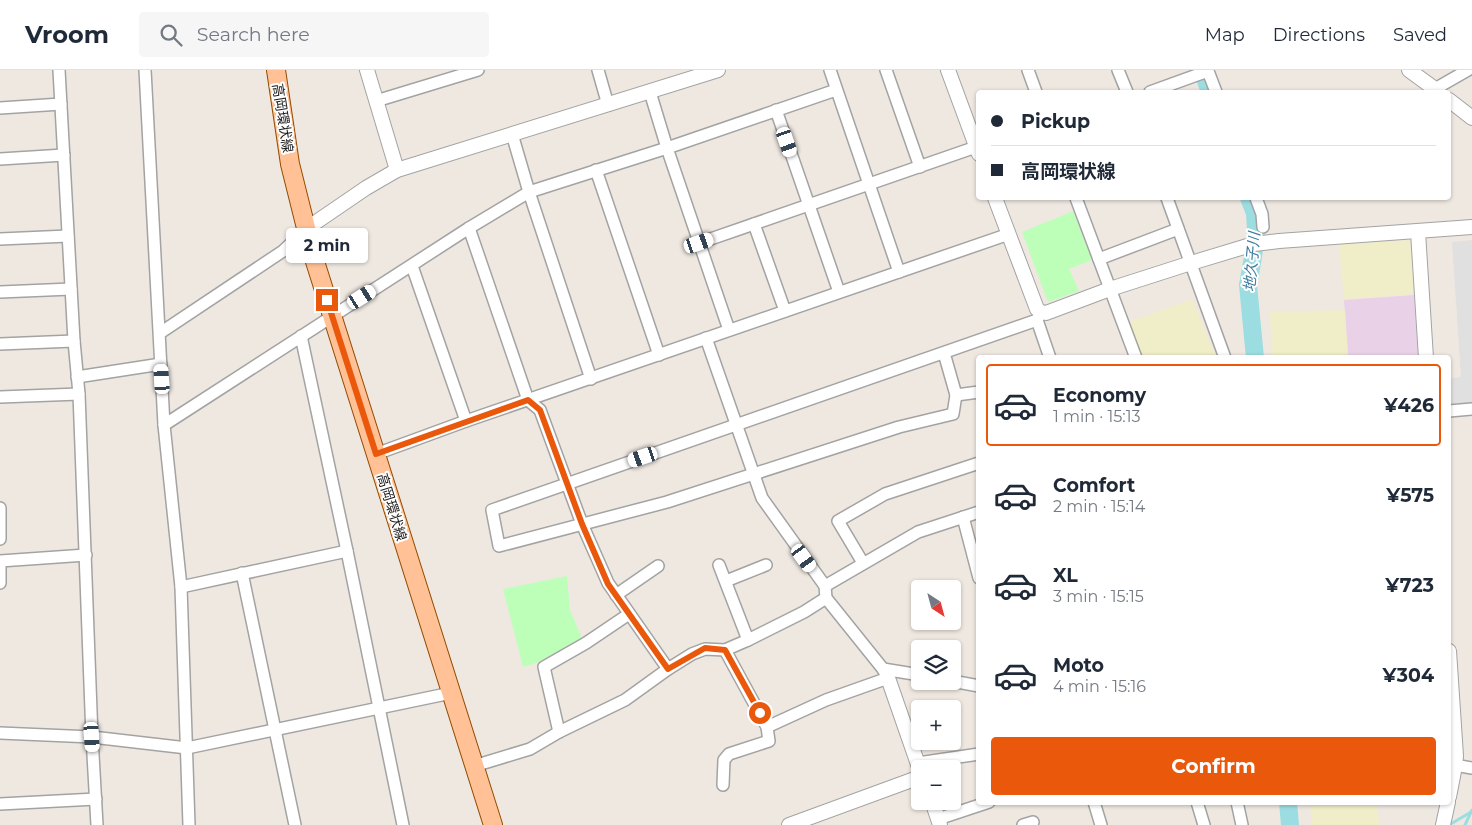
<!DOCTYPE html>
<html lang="en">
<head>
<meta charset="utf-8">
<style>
	body { margin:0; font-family:Montserrat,"Noto Sans JP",sans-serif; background:#f6f6f7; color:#1f2937; height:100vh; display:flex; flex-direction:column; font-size:19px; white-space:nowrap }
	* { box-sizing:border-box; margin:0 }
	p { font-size:16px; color:#747a83 }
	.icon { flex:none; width:28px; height:28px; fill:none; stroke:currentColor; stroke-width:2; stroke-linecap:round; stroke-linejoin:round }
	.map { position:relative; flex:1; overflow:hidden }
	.details { position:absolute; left:976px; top:285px; width:475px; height:450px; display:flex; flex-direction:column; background:#fff; border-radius:5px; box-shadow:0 1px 4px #0004 }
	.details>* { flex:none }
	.guide { position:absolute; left:976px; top:20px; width:475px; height:110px; border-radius:5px; box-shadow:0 1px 4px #0004; display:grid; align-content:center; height:110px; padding:0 15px; background:#fff }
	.needle { width:32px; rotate:144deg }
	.controls { position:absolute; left:911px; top:510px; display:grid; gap:10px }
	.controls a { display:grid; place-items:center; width:50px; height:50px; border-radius:5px; background:#fff; box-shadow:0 1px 4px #0004; font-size:25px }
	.end { position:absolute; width:22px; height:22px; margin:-11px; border:6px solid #ea580c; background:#fff; box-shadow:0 0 0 2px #fff }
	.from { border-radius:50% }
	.bubble { position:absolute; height:35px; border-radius:5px; background:#fff; box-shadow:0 1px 4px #0004; font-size:16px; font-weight:700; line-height:35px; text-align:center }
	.car { position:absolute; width:15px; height:30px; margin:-15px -8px; border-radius:6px; box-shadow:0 0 4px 1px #0007; background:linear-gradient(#fff 24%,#345 0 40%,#fff 0 76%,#345 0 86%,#fff 0) }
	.guide b { display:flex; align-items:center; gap:18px; height:48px; font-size:19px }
	.guide b+b { border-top:1px solid #e0e1e3 }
	.guide i { width:12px; height:12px; background:#1f2937 }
	ul { padding:9px 0 0; list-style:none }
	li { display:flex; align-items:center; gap:15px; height:82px; margin:0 10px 8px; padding:0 5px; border:2px solid transparent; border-radius:5px }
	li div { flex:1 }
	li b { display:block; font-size:19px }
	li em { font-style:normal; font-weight:700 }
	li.current { border-color:#ea580c }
	li>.icon { width:45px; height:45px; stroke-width:1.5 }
	.primary-button { display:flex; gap:10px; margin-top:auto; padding:10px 15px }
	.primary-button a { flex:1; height:58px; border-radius:5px; background:#ea580c; color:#fff; font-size:20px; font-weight:700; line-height:58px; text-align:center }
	header { display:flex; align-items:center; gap:30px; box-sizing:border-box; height:70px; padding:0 25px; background:#fff; border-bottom:1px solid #e0e1e3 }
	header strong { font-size:24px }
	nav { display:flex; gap:28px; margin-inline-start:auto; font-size:18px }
	.search { width:350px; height:45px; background:#f6f6f7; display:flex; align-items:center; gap:12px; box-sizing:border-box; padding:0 18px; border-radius:5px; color:#747a83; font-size:19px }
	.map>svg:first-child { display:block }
</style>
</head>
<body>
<header>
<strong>Vroom</strong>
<div class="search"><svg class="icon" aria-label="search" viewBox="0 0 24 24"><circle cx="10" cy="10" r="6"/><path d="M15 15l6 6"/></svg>Search here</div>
<nav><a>Map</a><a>Directions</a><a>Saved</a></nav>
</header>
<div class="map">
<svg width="1472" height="755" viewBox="0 0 1472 755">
	<rect width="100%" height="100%" fill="#efe8e1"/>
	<polygon fill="#e9d2e8" points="1414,225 1418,287 1348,287 1344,230"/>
	<g fill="#f0edc9">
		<polygon points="1410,170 1415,220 1408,225 1344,229 1339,174"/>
		<polygon points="1192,229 1216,287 1139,287 1126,253"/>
		<polygon points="1345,240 1348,287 1272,287 1270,242"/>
		<polygon points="1310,733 1377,733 1379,755 1312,755"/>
	</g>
	<g fill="#bdffb8">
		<polygon points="1073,141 1092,190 1069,199 1079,221 1048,232 1022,162"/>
		<polygon points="567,506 570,540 582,568 539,592 523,597 503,519"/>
	</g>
	<polygon fill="#e0e0e0" points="1472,170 1472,334 1449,335 1449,309 1461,307 1452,172"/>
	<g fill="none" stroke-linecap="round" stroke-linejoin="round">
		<g stroke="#9cdde1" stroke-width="3">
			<polyline points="1449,755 1471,742 1472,740"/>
			<polyline points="1465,755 1471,742"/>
		</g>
		<g stroke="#9cdde1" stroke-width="18">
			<polyline points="1202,0 1210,22"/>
			<polyline points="1249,128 1255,143 1256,161 1253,187 1248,215 1255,288"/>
			<polyline points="1288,732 1290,755"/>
		</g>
		<defs>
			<g id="minor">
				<polyline points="59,0 74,271 79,324 92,667 97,755"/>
				<polyline points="145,0 164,355 181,517 189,755"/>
				<polyline points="598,0 608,35"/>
				<polyline points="830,0 899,202"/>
				<polyline points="886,0 920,97"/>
				<polyline points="1028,0 1036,22"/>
				<polyline points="1118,0 1127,22"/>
				<polyline points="1437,21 1440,16 1468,0"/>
				<polyline points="650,22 667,78 729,260"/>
				<polyline points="1150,22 1208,1 1216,22"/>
				<polyline points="376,31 478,0"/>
				<polyline points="0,38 61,34"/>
				<polyline points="776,40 839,222"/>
				<polyline points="512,64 529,122 591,309"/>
				<polyline points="0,89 64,85"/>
				<polyline points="596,100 659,285"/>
				<polyline points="1076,128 1136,288"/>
				<polyline points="1167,128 1225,288"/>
				<polyline points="1256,128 1262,144 1263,157"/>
				<polyline points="754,154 785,241"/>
				<polyline points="469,158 528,330 540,340 582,454 608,513 668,599"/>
				<polyline points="0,169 68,166"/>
				<polyline points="699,173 976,77"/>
				<polyline points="1099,189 1178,159"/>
				<polyline points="412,196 466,351"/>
				<polyline points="0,222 71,219"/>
				<polyline points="1037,250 1050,288"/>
				<polyline points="160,263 283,181 306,159"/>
				<polyline points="301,266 347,481 403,755"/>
				<polyline points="706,268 762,428 825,516 826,528 883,599 888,608 826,630 767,657"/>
				<polyline points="0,274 74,271"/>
				<polyline points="944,283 956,325 953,344 899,357 667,432 499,476 492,440 1037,250 1041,242"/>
				<polyline points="77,307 161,294"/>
				<polyline points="956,325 979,322"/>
				<polyline points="0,327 79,324"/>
				<polyline points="1449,341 1472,339"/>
				<polyline points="164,355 469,158 529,122 667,78 836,20"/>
				<polyline points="376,384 466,351 1009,164"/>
				<polyline points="0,438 0,469"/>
				<polyline points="963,447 979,508"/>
				<polyline points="0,491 86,485"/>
				<polyline points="863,493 838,451 885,424 979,393"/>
				<polyline points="0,495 0,513"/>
				<polyline points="719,495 748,570"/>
				<polyline points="242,503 295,755"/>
				<polyline points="726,511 766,495"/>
				<polyline points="825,516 918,462 979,442"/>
				<polyline points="181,517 347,481"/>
				<polyline points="616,525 658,496"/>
				<polyline points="883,599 920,605"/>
				<polyline points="952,611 979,616"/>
				<polyline points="559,662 544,597 586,573 629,544"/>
				<polyline points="0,663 92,667 187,678 451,623"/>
				<polyline points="918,693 979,684"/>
				<polyline points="1449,694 1472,698"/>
				<polyline points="474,696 530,679 559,662 625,630 668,599 692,584 705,579 725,580 748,570 804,542 826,528"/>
				<polyline points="723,715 724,690 729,684 769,671 767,657 725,580"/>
				<polyline points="1094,732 1101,755"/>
				<polyline points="1197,732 1204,755"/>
				<polyline points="1237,732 1242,755"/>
				<polyline points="0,734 96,729"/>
				<polyline points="938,749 989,732"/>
				<polyline points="1023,755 1033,752"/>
			</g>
			<g id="tertiary">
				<polyline points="367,0 397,100"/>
				<polyline points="948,0 979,84"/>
				<polyline points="1409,0 1439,22"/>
				<polyline points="1449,30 1472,48"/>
				<polyline points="995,128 1037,239 1041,242 1046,243 1110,219 1191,193 1254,174 1279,171 1472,157"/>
				<polyline points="306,159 366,118 397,100 718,0"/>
				<polyline points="1418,162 1426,288"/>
				<polyline points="1449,581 1456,686 1455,696 1449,727"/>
				<polyline points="888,608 920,700"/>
				<polyline points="932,731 940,755"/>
				<polyline points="789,755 920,707"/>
				<polyline points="1443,755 1448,732"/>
			</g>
			<polyline id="primary" points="276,0 290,94 312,182 493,755"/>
		</defs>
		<use href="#minor" stroke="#a3a3a3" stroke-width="14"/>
		<use href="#tertiary" stroke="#a3a3a3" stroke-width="16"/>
		<use href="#primary" stroke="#944c00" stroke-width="20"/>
		<use href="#minor" stroke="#fff" stroke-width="11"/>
		<use href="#tertiary" stroke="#fff" stroke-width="14"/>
		<use href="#primary" stroke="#ffc195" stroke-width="18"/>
	</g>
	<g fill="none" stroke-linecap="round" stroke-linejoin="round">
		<polyline stroke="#ea580c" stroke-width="6" points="327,230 376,384 528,330 540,340 582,454 608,514 668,599 705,578 725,580 760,643"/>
	</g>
	<g text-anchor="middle" stroke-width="4" stroke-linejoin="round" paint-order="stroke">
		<g font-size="14" fill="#1c1c1c" stroke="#fff">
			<text transform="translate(283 48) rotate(81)" y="5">高岡環状線</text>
			<text transform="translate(392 437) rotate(73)" y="5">高岡環状線</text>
		</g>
		<g font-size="15" font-style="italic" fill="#397a9c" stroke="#fff">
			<text transform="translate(1252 192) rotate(-85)" y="5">地久子川</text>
		</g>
	</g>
</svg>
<div class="controls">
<a><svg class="needle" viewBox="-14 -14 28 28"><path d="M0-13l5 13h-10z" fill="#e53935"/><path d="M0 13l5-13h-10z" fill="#747a83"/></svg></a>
<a><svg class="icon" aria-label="layers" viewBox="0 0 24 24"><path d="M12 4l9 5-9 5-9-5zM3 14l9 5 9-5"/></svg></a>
<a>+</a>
<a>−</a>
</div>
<i class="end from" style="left:760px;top:643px"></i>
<i class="end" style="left:327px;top:230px"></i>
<div class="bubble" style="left:286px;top:158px;width:82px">2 min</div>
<i class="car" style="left:787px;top:72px;rotate:161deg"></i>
<i class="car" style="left:699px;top:173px;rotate:71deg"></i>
<i class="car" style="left:362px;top:227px;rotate:58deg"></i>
<i class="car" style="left:162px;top:309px;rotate:356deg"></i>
<i class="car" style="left:643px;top:387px;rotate:251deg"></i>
<i class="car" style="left:804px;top:488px;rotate:144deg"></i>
<i class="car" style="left:92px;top:667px;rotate:176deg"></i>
<div class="guide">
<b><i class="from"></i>Pickup</b>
<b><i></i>高岡環状線</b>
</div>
<section class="details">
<ul>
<li class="current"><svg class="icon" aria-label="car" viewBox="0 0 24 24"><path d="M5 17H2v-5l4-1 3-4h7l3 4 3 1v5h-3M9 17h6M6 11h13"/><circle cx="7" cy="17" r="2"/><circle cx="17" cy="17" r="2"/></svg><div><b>Economy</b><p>1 min · 15:13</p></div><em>¥426</em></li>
<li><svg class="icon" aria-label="car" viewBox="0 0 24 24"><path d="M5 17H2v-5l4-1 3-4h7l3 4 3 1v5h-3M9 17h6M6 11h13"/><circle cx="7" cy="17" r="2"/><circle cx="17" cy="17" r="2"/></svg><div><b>Comfort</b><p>2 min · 15:14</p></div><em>¥575</em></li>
<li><svg class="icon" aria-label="car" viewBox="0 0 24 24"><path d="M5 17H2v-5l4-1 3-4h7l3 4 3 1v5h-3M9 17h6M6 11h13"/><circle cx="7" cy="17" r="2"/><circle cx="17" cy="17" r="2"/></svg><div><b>XL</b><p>3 min · 15:15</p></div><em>¥723</em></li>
<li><svg class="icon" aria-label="car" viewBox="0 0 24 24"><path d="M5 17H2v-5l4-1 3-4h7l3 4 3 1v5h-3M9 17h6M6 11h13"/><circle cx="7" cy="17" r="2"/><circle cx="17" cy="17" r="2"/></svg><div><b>Moto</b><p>4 min · 15:16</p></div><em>¥304</em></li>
</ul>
<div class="primary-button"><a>Confirm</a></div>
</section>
</div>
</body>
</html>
